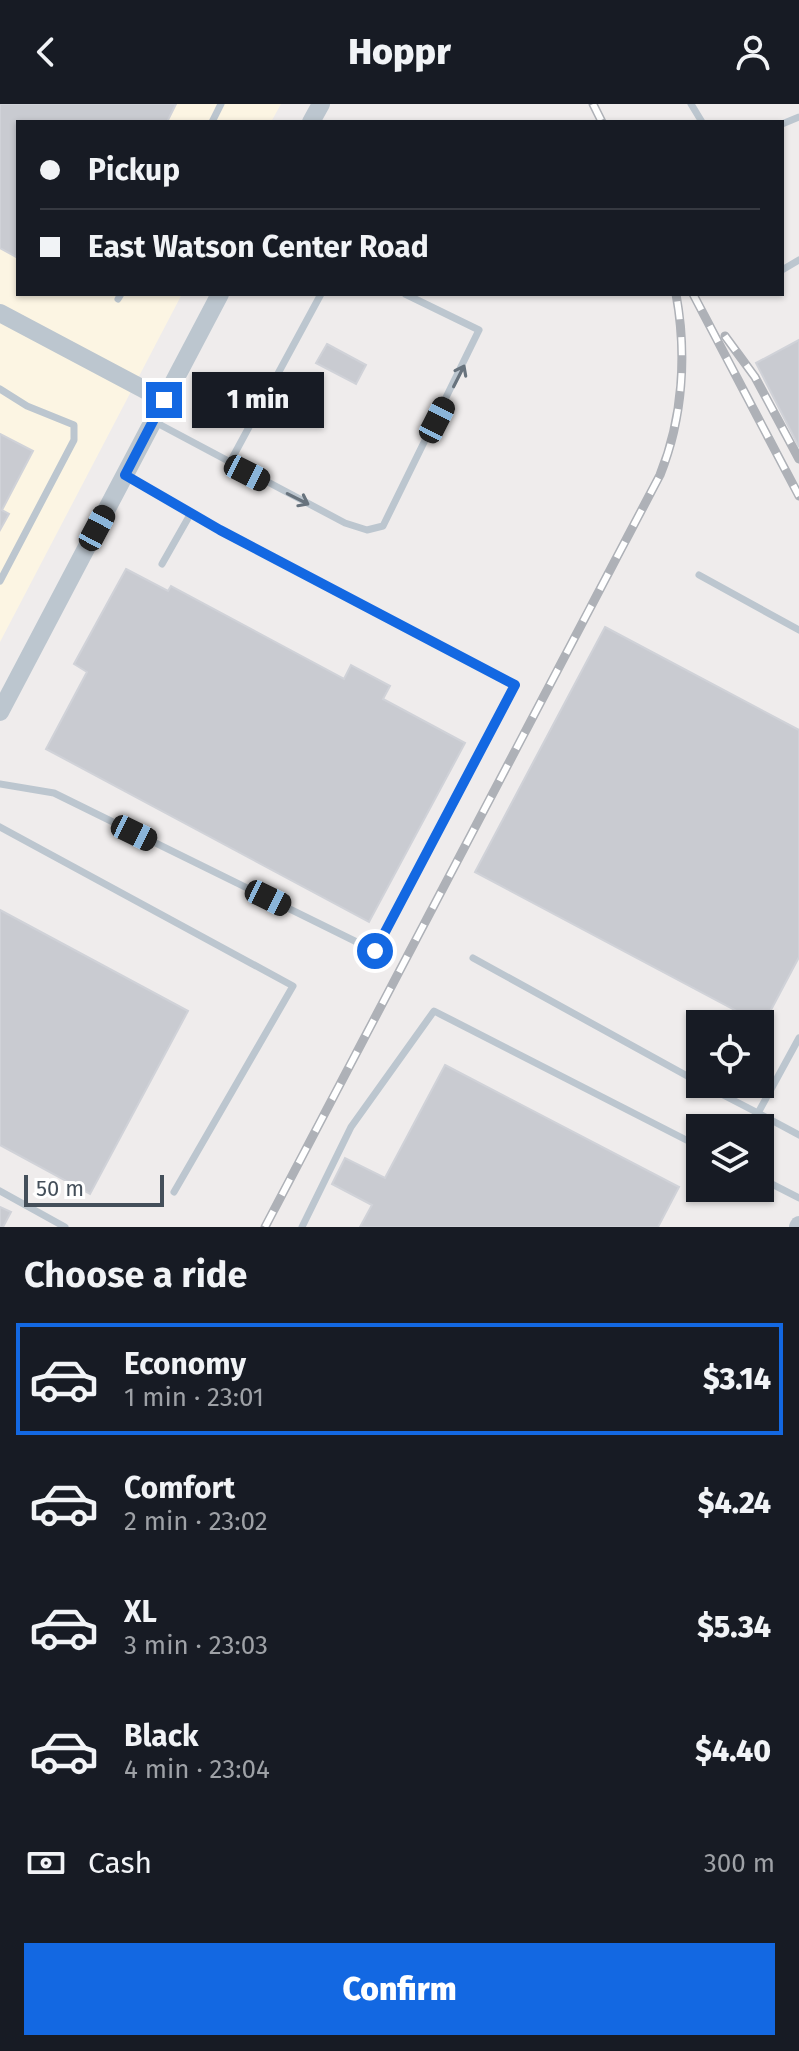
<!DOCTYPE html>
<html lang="en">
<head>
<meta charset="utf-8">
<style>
	body { margin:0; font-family:"Fira Sans",sans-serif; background:#20242c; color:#f1f3f6; height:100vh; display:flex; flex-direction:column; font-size:30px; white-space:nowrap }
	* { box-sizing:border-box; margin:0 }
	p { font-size:26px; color:#9ea1a6 }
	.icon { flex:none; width:44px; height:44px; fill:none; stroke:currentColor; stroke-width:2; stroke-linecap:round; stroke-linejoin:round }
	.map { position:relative; height:1123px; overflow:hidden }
	.details { display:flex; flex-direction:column; background:#171b24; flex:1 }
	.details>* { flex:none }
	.hud { position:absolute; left:16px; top:16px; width:768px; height:176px; border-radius:0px; box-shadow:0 2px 6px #0004; display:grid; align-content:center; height:176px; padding:0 24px; background:#171b24 }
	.tools { position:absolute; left:686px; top:906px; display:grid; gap:16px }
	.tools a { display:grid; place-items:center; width:88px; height:88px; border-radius:0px; background:#171b24; box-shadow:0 2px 6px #0004; font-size:40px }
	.scale { position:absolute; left:24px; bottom:20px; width:140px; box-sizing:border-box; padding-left:8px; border:4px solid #444f5a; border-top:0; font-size:22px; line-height:28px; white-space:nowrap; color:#444f5a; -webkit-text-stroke:6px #fff; paint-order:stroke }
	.end { position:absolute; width:36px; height:36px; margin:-18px; border:10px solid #1368e2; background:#fff; box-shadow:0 0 0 4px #fff }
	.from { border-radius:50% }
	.bubble { position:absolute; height:56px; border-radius:0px; background:#171b24; box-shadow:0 2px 6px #0004; font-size:26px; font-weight:800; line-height:56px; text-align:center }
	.car { position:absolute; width:24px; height:48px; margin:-24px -12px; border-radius:10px; box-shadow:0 0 6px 2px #0007; background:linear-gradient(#222 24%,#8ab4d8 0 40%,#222 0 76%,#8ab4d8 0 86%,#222 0) }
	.hud b { display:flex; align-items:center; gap:28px; height:76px; font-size:30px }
	.hud b+b { border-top:2px solid #363941 }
	.hud i { width:20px; height:20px; background:#f1f3f6 }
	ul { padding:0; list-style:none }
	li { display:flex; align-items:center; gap:24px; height:112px; margin:0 16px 12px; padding:0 8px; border:4px solid transparent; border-radius:0px }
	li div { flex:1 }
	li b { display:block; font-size:30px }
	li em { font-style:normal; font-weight:800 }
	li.active { border-color:#1368e2 }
	li>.icon { width:72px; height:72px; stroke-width:1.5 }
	h2 { padding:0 24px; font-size:36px; line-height:96px }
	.pay { display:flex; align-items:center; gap:20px; height:88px; padding:0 24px; font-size:30px }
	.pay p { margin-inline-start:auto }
	.action { display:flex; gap:16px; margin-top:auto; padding:16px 24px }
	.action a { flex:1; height:92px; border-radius:0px; background:#1368e2; color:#fff; font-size:32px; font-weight:800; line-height:92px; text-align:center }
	header { display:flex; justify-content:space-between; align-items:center; height:104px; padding:0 24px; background:#171b24; font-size:36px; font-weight:800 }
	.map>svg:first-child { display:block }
</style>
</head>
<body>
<header><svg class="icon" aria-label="back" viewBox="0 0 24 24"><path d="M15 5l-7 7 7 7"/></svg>Hoppr<svg class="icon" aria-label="person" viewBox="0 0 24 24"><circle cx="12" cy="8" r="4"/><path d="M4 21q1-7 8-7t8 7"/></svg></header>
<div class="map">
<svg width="799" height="1123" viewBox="0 0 799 1123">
	<rect width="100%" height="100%" fill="#efecec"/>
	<polygon fill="#fcf5e3" points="0,0 281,0 271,18 18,18 18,190 182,190 0,538"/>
	<g fill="#c9cbd1" stroke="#d0d2d8" stroke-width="2">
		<polygon points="0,0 176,0 167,18 18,18 18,154 0,144"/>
		<polygon points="799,236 799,343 756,259"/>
		<polygon points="327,240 366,261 356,280 316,259"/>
		<polygon points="0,330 33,347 2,406 9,410 0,426"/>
		<polygon points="126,465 168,487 171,482 344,575 351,561 390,582 383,595 465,639 369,818 46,645 87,568 74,560"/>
		<polygon points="605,523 799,626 799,853 763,921 475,768"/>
		<polygon points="0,806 188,907 90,1090 0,1041"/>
		<polygon points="445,961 679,1083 658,1123 360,1123 372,1101 332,1080 345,1054 385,1074"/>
		<polygon points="0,1103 11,1108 3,1123 0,1123"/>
	</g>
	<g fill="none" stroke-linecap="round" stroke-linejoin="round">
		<g stroke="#bcc6cf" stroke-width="7">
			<polyline points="691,0 702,18"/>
			<polyline points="212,18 221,0"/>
			<polyline points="782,20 799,13"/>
			<polyline points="782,166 799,156"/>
			<polyline points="118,195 121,190"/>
			<polyline points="0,285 27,302 74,321 74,336 0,477"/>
			<polyline points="155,318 345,419 367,426 383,422 479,226 405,190"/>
			<polyline points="229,360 321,190"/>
			<polyline points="162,460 191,409"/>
			<polyline points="699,471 799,526"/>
			<polyline points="0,680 54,689 375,847 515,581 220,426 127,372"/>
			<polyline points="0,723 293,882 174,1088"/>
			<polyline points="473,854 700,979"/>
			<polyline points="799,934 758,1009 799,1031"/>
			<polyline points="702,980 758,1009"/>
			<polyline points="760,1074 799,1094"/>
			<polyline points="0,1087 65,1123"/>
			<polyline points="302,1123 351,1023 434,907 700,1043"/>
		</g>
		<g stroke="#bcc6cf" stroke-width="18">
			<polyline points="311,18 321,0"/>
			<polyline points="0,209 164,296"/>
			<polyline points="0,608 220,190"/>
			<polyline points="798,1123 799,1121"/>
		</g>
		<defs>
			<g id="rail">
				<polyline points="593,0 602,18"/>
				<polyline points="693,190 799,392"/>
				<polyline points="725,232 755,273 799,355"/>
				<path d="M 265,1123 L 660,371 C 683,314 687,250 676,190"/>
			</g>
		</defs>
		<use href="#rail" stroke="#aeb1b7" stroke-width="9"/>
		<use href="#rail" stroke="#fff" stroke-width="6" stroke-dasharray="18" stroke-linecap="butt"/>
	</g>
	<defs><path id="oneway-shaft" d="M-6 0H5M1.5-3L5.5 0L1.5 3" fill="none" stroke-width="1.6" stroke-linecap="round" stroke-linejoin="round" transform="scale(2)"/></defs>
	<g stroke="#68737d">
		<use href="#oneway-shaft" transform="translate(459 272) rotate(-63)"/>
		<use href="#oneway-shaft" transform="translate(298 395) rotate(27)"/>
	</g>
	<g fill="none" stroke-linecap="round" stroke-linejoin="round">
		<polyline stroke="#1368e2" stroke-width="10" points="164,296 125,371 220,426 515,581 375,847"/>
	</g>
</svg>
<div class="tools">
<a><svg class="icon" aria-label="locate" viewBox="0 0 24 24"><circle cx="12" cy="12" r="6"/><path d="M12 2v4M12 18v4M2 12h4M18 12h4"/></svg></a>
<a><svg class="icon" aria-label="layers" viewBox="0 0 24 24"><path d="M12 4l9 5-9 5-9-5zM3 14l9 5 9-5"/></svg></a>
</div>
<div class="scale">50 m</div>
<i class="end from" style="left:375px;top:847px"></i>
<i class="end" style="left:164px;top:296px"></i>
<div class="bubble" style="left:192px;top:268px;width:132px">1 min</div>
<i class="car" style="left:437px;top:316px;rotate:27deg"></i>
<i class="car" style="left:247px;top:369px;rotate:117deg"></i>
<i class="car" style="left:97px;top:424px;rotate:28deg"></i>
<i class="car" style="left:134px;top:729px;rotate:116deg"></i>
<i class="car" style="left:268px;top:794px;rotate:116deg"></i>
<div class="hud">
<b><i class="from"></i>Pickup</b>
<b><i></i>East Watson Center Road</b>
</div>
</div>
<section class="details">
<h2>Choose a ride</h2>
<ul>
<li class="active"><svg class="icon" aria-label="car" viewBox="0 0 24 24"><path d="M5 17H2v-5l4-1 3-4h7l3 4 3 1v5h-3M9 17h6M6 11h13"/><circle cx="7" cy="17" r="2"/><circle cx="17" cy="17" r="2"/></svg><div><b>Economy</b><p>1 min · 23:01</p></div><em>$3.14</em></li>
<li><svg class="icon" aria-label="car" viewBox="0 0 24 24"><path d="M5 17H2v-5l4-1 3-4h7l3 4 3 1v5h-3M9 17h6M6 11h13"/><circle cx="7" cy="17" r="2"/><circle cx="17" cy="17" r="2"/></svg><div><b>Comfort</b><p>2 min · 23:02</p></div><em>$4.24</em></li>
<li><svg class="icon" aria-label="car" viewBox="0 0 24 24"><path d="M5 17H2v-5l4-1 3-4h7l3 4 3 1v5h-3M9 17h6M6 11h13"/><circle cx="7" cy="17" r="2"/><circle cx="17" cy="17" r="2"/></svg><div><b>XL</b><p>3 min · 23:03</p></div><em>$5.34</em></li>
<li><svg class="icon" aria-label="car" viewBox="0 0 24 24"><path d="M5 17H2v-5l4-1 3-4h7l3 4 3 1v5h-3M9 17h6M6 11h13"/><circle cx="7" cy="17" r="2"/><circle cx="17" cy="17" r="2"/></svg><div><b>Black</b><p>4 min · 23:04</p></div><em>$4.40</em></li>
</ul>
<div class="pay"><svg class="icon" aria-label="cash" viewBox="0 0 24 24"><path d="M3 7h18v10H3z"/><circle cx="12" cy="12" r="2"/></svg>Cash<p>300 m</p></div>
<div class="action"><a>Confirm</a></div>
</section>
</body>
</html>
